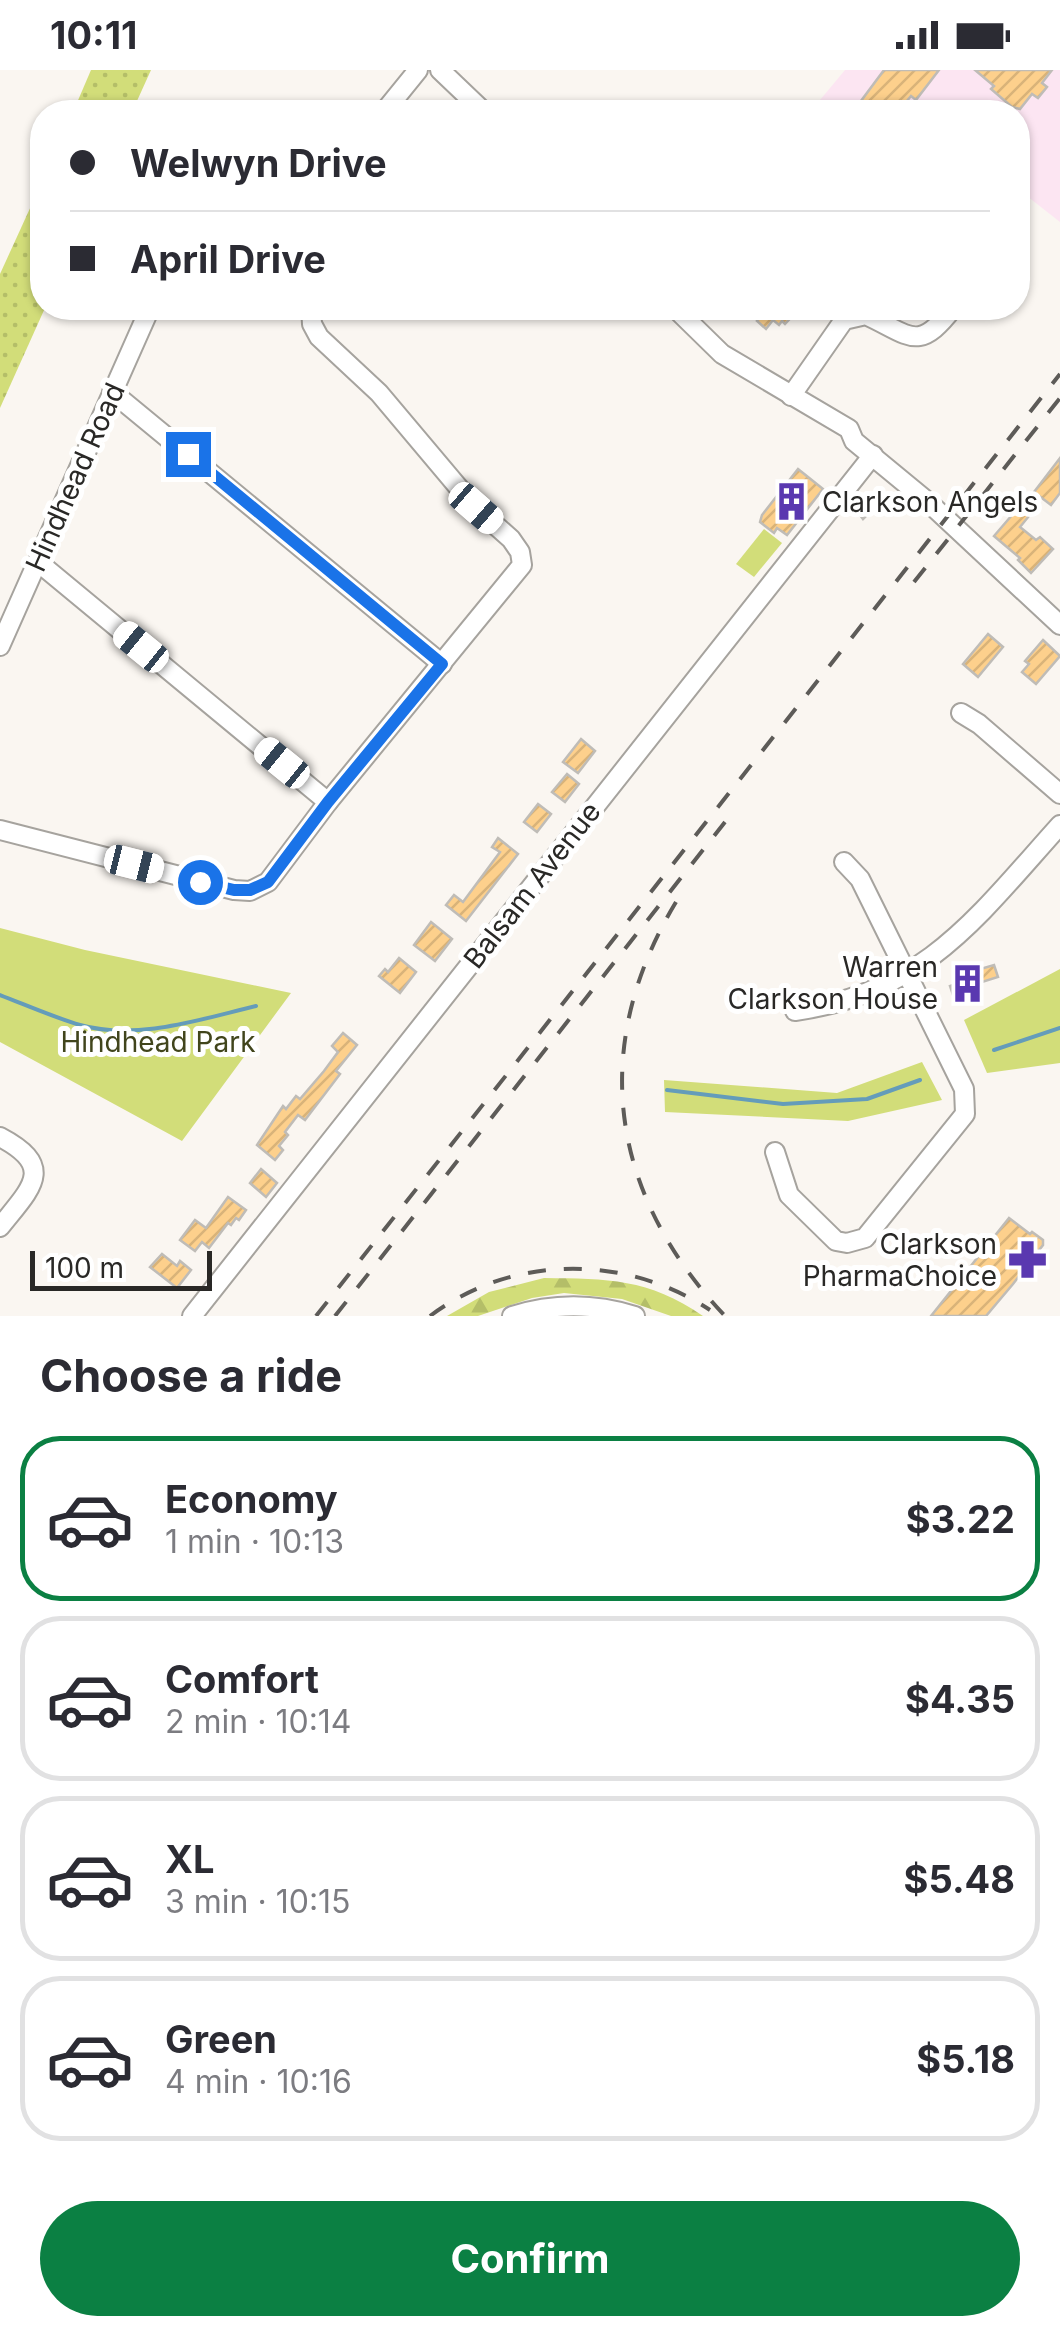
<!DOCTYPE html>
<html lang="en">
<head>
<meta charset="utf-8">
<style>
	body { margin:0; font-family:Inter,sans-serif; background:#f2f2f3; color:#2b2b33; height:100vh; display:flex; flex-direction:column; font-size:38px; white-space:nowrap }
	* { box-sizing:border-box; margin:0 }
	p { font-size:32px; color:#7c7c81 }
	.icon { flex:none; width:55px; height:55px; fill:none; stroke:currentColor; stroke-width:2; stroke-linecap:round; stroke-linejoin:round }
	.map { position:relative; height:1246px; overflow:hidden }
	.drawer { display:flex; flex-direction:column; background:#fff; flex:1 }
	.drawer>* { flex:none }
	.top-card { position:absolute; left:30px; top:30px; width:1000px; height:220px; border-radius:40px; box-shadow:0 2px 8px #0004; display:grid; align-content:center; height:220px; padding:0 40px; background:#fff }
	.scale { position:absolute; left:30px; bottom:25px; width:182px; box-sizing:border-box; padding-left:10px; border:5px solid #292826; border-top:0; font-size:28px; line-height:35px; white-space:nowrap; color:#292826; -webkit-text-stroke:8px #fff; paint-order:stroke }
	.end { position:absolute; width:45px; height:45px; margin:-22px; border:12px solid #1a73e8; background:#fff; box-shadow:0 0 0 5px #fff }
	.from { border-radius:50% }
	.car { position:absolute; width:30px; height:60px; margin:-30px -15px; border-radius:12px; box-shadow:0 0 8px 2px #0007; background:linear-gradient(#fff 24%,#345 0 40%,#fff 0 76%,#345 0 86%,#fff 0) }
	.top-card b { display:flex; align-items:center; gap:35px; height:95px; font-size:38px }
	.top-card b+b { border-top:2px solid #e1e1e2 }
	.top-card i { width:25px; height:25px; background:#2b2b33 }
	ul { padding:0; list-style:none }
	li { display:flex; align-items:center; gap:30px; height:165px; margin:0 20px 15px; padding:0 20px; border:5px solid #e1e1e2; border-radius:40px }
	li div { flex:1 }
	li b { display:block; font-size:38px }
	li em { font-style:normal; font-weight:700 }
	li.current { border-color:#0b8043 }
	li>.icon { width:90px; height:90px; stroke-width:1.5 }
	h2 { padding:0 40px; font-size:45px; line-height:120px }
	.action { display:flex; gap:20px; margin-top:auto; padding:20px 40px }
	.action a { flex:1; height:115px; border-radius:60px; background:#0b8043; color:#fff; font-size:40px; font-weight:700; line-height:115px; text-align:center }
	.status { display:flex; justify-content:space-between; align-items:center; height:70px; padding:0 50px; background:#fff; direction:ltr }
	.status svg { height:28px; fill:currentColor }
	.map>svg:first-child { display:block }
</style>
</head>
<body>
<div class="status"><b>10:11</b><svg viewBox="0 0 49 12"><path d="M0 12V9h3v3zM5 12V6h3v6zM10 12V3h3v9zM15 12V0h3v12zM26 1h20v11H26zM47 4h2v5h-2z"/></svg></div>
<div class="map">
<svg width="1060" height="1246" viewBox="0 0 1060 1246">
	<defs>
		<pattern id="grass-dots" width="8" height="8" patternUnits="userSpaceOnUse" patternTransform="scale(2.5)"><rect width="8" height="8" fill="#d2dd79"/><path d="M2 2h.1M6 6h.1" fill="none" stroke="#b4be68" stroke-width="1.8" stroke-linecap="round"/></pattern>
		<pattern id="forest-firs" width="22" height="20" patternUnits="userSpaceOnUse" patternTransform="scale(2.5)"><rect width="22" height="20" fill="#d2dd79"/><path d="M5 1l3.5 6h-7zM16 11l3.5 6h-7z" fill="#b4be68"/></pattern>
		<pattern id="building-hatch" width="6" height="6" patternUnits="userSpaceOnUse" patternTransform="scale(2.5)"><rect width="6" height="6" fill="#fdd08c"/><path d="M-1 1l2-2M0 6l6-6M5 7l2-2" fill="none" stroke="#d9b379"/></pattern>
	</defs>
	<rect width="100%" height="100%" fill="#faf6f1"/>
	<polygon fill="#fce5f2" points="845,0 1060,0 1060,152 1018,119 1018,42 810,42"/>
	<g fill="url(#grass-dots)">
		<polygon points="91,0 151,0 132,42 73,42"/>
		<polygon points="42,112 45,238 0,338 0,204"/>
	</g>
	<path fill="url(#forest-firs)" d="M 544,1208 C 608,1209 648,1208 703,1246 L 671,1246 L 622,1229 L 564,1223 L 532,1228 L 478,1246 L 447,1246 L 489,1222 Z"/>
	<g fill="#d2dd79">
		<polygon points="764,459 782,473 754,507 736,494"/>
		<polygon points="0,858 85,880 291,923 182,1071 0,972"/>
		<polygon points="1060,899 1060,993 987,1003 964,950"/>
		<polygon points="922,992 942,1030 848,1051 665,1042 664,1010 837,1023"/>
	</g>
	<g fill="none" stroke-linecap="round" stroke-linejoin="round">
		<g stroke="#649cba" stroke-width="4">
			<path d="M 0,925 C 26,935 53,947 80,955 C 137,971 201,949 256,936"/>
			<polyline points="994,980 1060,958"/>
			<polyline points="667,1020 783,1034 867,1029 920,1010"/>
		</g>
	</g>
	<g fill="url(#building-hatch)" stroke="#bfbcb7" stroke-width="2.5">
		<polygon points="884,0 939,0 916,30 911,26 898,42 865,42 858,35"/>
		<polygon points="975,0 1052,0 1042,13 1047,17 1038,28 1032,24 1020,39 1012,37 991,19 994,16"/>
		<polygon points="758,238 800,238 785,254 782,251 779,255 773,250 766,259 757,251 764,243"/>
		<polygon points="1060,388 1060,423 1051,435 1034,422"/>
		<polygon points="798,399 823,419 787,465 777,458 774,463 760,452 762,445"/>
		<polygon points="870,427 878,434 863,449 857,441"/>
		<polygon points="1019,437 1029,446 1020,457 1036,470 1040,467 1053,479 1031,503 1018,490 1020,488 994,466"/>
		<polygon points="988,564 1003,577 978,607 963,594"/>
		<polygon points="1043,570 1060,586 1036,614 1022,602 1029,594 1025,591"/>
		<polygon points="581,669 595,681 578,703 563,692"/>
		<polygon points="567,704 579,714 565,732 552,722"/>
		<polygon points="538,734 551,744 537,762 524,752"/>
		<polygon points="498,768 518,784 466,851 446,835 454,825 463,832 500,782 492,777"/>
		<polygon points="431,852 452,869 435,891 414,875"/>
		<polygon points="399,888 416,902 400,923 379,906 385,899 388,902"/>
		<polygon points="994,895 998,907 969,916 971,922 954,928 950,916 965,911 963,904"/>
		<polygon points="343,963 357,975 336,1001 340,1004 305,1050 298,1045 285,1062 288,1065 279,1076 283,1080 275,1090 257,1075 283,1036 286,1039 296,1026 300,1029 324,1001 338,982 332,976"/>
		<polygon points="261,1099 277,1113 266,1127 250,1113"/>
		<polygon points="228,1127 246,1140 239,1150 236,1148 231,1155 228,1153 209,1178 202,1172 195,1181 180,1170 195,1150 206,1158"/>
		<polygon points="1009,1148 1030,1164 1032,1162 1043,1170 1043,1175 1013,1214 986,1246 931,1246"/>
		<polygon points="162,1184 177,1196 180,1191 191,1200 177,1218 150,1197"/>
	</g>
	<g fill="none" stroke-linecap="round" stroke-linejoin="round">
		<defs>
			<g id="minor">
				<polyline points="440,0 484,42"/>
				<polyline points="384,42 418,0"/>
				<polyline points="675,238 722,284 849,359 854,371 928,432 1060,555"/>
				<polyline points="112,322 442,594"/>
				<path d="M 791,326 L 844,250 L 866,245 C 911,266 918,283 953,238"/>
				<polyline points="38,492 328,732"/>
				<polyline points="0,576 150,238"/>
				<polyline points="961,643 979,654 1060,724"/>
				<polyline points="0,760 234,820 250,821 268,812 328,732 522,495 520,482 511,469 475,437 379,323 319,267 312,254 311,238"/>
				<path d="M 795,941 C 925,923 978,846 1060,755"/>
				<path d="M 0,1067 C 57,1097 31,1118 0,1157"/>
				<polyline points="775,1082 789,1125 836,1171 847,1173 865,1168 965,1044 964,1019 860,809 844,792"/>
				<polyline points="192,1246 873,385"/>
				<path d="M 512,1246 C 553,1233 594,1233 635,1246"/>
			</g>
		</defs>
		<use href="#minor" stroke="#a6a39e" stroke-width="22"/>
		<use href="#minor" stroke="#fff" stroke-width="18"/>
		<g stroke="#5d5b58" stroke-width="4" stroke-dasharray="18 18" stroke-linecap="butt">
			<polyline points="914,512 1060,328"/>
			<path d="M 676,832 C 588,978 610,1124 725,1246"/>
			<polyline points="316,1246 1060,304"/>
			<polyline points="335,1246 725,752"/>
			<path d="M 430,1246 C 513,1184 625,1184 710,1240"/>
		</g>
	</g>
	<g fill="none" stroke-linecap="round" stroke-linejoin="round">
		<polyline stroke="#1a73e8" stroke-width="12" points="188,384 442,594 328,732 268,812 250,820 234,820 200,812"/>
	</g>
	<defs>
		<symbol id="building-bare" viewBox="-9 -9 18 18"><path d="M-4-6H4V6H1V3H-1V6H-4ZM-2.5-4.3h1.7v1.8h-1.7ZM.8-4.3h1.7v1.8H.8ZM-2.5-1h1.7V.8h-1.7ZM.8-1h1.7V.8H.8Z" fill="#5a38b0" stroke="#fff" stroke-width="2.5" paint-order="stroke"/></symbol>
		<symbol id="pharmacy-bare" viewBox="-9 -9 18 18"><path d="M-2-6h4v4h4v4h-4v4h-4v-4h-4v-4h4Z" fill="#5a38b0" stroke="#fff" stroke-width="2.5" paint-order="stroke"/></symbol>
	</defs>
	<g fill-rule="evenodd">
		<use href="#building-bare" x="764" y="404" width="55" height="55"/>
		<use href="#building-bare" x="940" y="886" width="55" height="55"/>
		<use href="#pharmacy-bare" x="1000" y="1162" width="55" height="55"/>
	</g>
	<g text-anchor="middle" stroke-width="10" stroke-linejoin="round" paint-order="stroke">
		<g font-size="28" fill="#292826" stroke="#fff">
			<text transform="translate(75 407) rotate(-66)" y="10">Hindhead Road</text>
			<text transform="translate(532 815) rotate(-52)" y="10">Balsam Avenue</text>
		</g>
		<g font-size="28" fill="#292826" stroke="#fff" text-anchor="end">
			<text x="822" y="442" text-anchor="start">Clarkson Angels</text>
			<text x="938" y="907">Warren<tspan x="938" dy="32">Clarkson House</tspan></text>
			<text x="997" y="1184">Clarkson<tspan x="997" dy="32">PharmaChoice</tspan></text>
		</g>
		<g font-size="28" fill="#41451c" stroke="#fff">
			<text x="158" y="982">Hindhead Park</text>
		</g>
	</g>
</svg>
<div class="scale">100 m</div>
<i class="end from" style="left:200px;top:812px"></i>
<i class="end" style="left:188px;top:384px"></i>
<i class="car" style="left:476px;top:438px;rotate:131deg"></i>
<i class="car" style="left:141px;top:577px;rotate:309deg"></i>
<i class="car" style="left:282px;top:693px;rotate:309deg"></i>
<i class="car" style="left:134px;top:794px;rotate:104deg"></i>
<div class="top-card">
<b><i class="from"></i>Welwyn Drive</b>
<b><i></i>April Drive</b>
</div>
</div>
<section class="drawer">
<h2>Choose a ride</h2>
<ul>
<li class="current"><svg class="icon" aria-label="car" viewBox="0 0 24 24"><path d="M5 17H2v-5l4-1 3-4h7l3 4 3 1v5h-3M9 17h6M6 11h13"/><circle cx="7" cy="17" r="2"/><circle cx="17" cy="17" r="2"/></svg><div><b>Economy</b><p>1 min · 10:13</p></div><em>$3.22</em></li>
<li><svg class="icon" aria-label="car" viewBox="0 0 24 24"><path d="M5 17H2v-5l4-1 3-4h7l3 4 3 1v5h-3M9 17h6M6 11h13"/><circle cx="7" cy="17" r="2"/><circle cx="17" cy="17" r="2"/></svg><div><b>Comfort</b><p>2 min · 10:14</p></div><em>$4.35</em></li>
<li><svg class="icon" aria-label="car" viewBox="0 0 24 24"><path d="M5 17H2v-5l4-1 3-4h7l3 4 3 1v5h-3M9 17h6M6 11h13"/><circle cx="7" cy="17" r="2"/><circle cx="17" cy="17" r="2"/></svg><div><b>XL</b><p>3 min · 10:15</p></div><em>$5.48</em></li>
<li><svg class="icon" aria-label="car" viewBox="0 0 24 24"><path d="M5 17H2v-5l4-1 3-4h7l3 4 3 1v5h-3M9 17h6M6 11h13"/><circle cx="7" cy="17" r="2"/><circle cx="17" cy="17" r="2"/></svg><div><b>Green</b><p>4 min · 10:16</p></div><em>$5.18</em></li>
</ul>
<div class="action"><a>Confirm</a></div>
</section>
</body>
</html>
